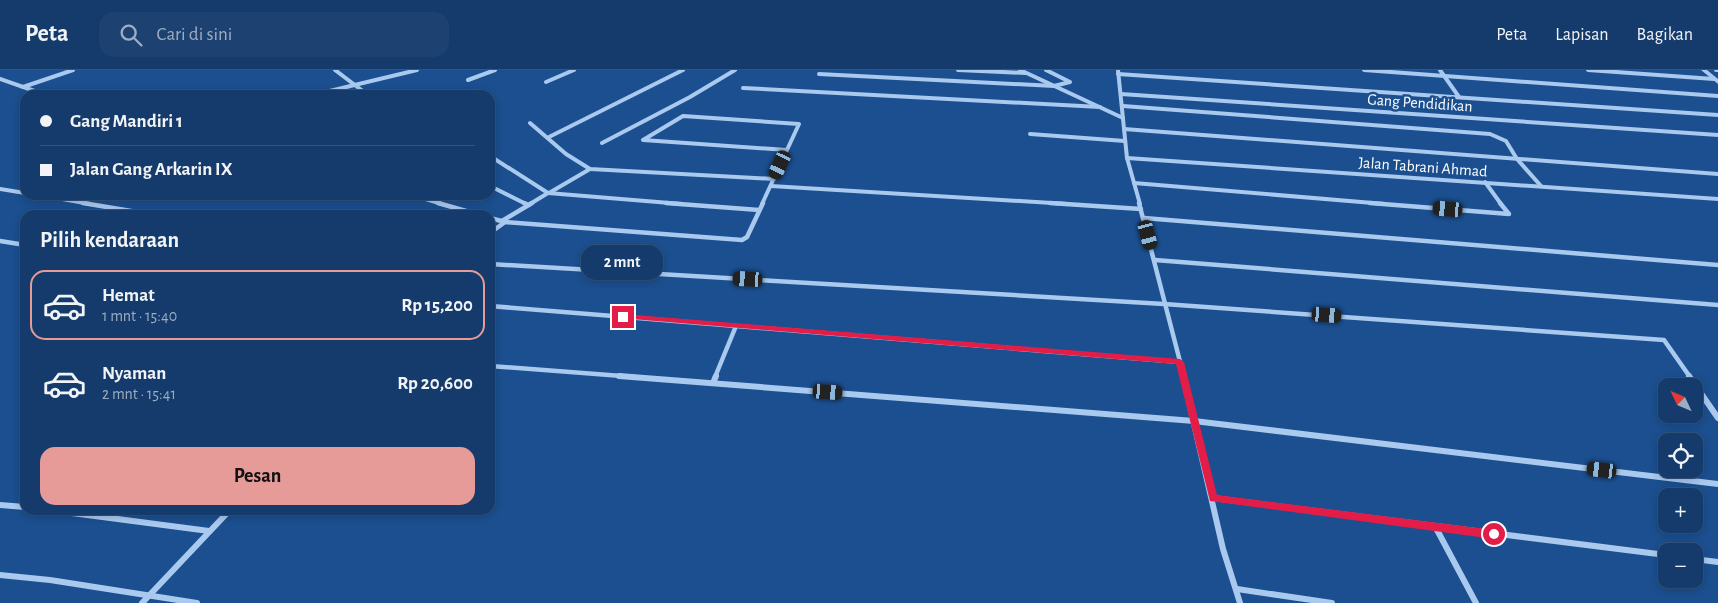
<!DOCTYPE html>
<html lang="id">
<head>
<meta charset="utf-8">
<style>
	body { margin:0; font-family:"Alegreya Sans",sans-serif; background:#1d4271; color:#f1f3f6; height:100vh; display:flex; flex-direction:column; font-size:19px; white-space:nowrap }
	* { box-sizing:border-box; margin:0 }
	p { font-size:16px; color:#9dadc1 }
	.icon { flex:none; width:28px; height:28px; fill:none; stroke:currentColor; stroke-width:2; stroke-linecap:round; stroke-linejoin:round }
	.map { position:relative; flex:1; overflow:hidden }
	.sheet { position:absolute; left:20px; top:140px; width:475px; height:305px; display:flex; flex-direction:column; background:#143b6b; border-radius:15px; box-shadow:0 2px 8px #0003,0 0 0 1px #33557e }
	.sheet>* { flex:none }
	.banner { position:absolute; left:20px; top:20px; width:475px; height:110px; border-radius:15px; box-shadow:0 2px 8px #0003,0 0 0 1px #33557e; display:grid; align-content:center; height:110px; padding:0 20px; background:#143b6b }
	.needle { width:32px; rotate:314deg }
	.tools { position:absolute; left:1658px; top:308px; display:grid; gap:10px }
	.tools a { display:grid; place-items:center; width:45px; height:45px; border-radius:10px; background:#143b6b; box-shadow:0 2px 8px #0003,0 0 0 1px #33557e; font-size:25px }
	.end { position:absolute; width:22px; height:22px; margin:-11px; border:6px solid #e11d48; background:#fff; box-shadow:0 0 0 2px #fff }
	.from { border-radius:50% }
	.bubble { position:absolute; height:35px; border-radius:15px; background:#143b6b; box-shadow:0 2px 8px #0003,0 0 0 1px #33557e; font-size:16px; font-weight:600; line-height:35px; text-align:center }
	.car { position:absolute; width:15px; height:30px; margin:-15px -8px; border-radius:6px; box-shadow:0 0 4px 1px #0007; background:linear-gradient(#222 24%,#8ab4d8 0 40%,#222 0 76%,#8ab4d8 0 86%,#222 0) }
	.banner b { display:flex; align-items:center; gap:18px; height:48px; font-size:19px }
	.banner b+b { border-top:1px solid #33557e }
	.banner i { width:12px; height:12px; background:#f1f3f6 }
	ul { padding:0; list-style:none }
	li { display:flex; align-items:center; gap:15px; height:70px; margin:0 10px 8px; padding:0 10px; border:2px solid transparent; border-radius:15px }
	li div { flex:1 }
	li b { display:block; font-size:19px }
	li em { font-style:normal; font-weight:600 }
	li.current { border-color:#e69b98 }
	li>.icon { width:45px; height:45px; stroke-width:1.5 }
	h2 { padding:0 20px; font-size:22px; line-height:60px }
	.action { display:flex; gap:10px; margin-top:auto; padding:10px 20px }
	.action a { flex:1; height:58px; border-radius:15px; background:#e69b98; color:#111; font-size:20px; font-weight:600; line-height:58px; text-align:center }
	header { display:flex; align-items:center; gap:30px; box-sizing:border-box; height:70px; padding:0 25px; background:#143b6b; border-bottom:1px solid #33557e }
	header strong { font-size:24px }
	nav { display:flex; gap:28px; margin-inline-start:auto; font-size:18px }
	.search { width:350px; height:45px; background:#1d4271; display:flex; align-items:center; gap:12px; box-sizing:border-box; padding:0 18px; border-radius:15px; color:#9dadc1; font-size:19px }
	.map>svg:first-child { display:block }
</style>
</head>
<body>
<header>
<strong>Peta</strong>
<div class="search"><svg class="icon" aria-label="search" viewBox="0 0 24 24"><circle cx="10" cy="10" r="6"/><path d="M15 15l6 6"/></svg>Cari di sini</div>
<nav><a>Peta</a><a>Lapisan</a><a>Bagikan</a></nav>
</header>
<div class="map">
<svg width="1718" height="533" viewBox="0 0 1718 533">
	<rect width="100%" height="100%" fill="#1b4f8f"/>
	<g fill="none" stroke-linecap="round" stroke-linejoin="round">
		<g stroke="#a9c9ee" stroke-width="4">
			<polyline points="335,0 368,25"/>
			<polyline points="958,0 1025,3"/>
			<polyline points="1020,0 1123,48"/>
			<polyline points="1118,0 1127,88 1140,134"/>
			<polyline points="1364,0 1718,26"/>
			<polyline points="1440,0 1459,27"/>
			<polyline points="1588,0 1714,9"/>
			<polyline points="1716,0 1718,0"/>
			<polyline points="819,4 1054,16 1070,12 1046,0"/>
			<polyline points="1118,4 1718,45"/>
			<polyline points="0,9 46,25"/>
			<polyline points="468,10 495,0"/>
			<polyline points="546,12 574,0"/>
			<polyline points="23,17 73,0"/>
			<polyline points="743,18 1100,37"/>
			<polyline points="1121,24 1718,65"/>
			<polyline points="313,25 417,0"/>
			<polyline points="1123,36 1490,64 1506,71 1517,89 1541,116"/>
			<polyline points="530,53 566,84 590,99 774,109"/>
			<polyline points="1124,59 1718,104"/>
			<polyline points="1030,64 1125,71"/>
			<polyline points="549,67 683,0"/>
			<polyline points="602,73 690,27 735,0"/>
			<polyline points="490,86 548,123 530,134"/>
			<polyline points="1127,88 1718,129"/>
			<polyline points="1485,112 1501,134"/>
			<polyline points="1134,113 1385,134"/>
			<polyline points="490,116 526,134"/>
			<polyline points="771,116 1068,134"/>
			<polyline points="0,119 25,123"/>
			<polyline points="548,123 682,134"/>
			<polyline points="549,123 590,99"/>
			<polyline points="40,125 90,134"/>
			<polyline points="413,125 442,134"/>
			<polyline points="762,134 799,54 683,46 643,70 787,80"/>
		</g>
		<g stroke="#a9c9ee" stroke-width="4.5">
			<polyline points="83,133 155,145"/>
			<polyline points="438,133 480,145"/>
			<polyline points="524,133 529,135"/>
			<polyline points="666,133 759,140"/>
			<polyline points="1050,133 1141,139"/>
			<polyline points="1139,133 1184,307"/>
			<polyline points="1370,133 1509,144 1500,133"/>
			<polyline points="490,148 505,152 742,170 747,167 763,133"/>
			<polyline points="1144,148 1718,195"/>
			<polyline points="502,151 532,133"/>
			<polyline points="490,163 505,152"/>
			<polyline points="0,171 25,175"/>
			<polyline points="1155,190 1718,235"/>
			<polyline points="490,194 1164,234 1664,270 1690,307"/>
			<polyline points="490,236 1180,292"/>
			<polyline points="490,296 635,307"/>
			<polyline points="715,307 736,256"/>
		</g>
		<g stroke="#a9c9ee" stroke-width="6">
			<polyline points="619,306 1194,351 1718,414"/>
			<polyline points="1183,306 1223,479 1240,533"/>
			<polyline points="1689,306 1718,348"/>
			<polyline points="713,313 716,306"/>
			<polyline points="1213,428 1666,485"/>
			<polyline points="0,435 25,437"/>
			<polyline points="49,440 209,461"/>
			<polyline points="1436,458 1476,533"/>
			<polyline points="1694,489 1718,492"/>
			<polyline points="0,505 50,510 197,533"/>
			<polyline points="1237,519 1332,533"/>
			<polyline points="142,533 230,440"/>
		</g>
		<polygon fill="#a9c9ee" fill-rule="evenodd" points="1701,0 1707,0 1718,9 1718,14"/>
	</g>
	<polygon fill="#e11d48" points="623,244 1180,289 1184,292 1217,425 1494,460 1499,464 1494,469 1210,431 1176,294 620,248 619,247"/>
	<g text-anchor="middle" stroke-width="5" stroke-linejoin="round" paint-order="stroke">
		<g font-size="16" fill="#fff" stroke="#1b4f8f">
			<text transform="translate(1420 32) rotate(4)" y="6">Gang Pendidikan</text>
			<text transform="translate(1423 96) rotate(4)" y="6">Jalan Tabrani Ahmad</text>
		</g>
	</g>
</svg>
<div class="tools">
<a><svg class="needle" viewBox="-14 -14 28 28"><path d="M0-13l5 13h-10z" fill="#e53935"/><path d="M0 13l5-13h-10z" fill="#9dadc1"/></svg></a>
<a><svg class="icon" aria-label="locate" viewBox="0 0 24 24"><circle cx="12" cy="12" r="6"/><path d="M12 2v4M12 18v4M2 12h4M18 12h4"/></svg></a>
<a>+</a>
<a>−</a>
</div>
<i class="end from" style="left:1494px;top:464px"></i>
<i class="end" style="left:623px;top:247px"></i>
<div class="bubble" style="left:581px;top:175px;width:82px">2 mnt</div>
<i class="car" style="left:780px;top:95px;rotate:205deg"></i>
<i class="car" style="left:1448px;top:139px;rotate:275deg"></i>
<i class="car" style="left:1148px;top:165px;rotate:165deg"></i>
<i class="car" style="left:748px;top:209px;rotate:273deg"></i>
<i class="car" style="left:1327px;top:245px;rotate:94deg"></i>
<i class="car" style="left:828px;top:322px;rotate:94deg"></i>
<i class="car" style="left:1602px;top:400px;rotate:277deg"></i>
<div class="banner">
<b><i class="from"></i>Gang Mandiri 1</b>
<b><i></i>Jalan Gang Arkarin IX</b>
</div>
<section class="sheet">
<h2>Pilih kendaraan</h2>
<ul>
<li class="current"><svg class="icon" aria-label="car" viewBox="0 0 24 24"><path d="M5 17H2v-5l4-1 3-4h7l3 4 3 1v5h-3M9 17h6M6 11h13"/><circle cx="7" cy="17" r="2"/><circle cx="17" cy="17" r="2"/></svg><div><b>Hemat</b><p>1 mnt · 15:40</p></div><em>Rp 15,200</em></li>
<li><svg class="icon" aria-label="car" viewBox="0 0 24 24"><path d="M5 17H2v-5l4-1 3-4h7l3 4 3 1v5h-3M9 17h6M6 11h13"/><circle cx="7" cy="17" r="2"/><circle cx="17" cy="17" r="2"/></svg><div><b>Nyaman</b><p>2 mnt · 15:41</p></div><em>Rp 20,600</em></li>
</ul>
<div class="action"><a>Pesan</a></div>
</section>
</div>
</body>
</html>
